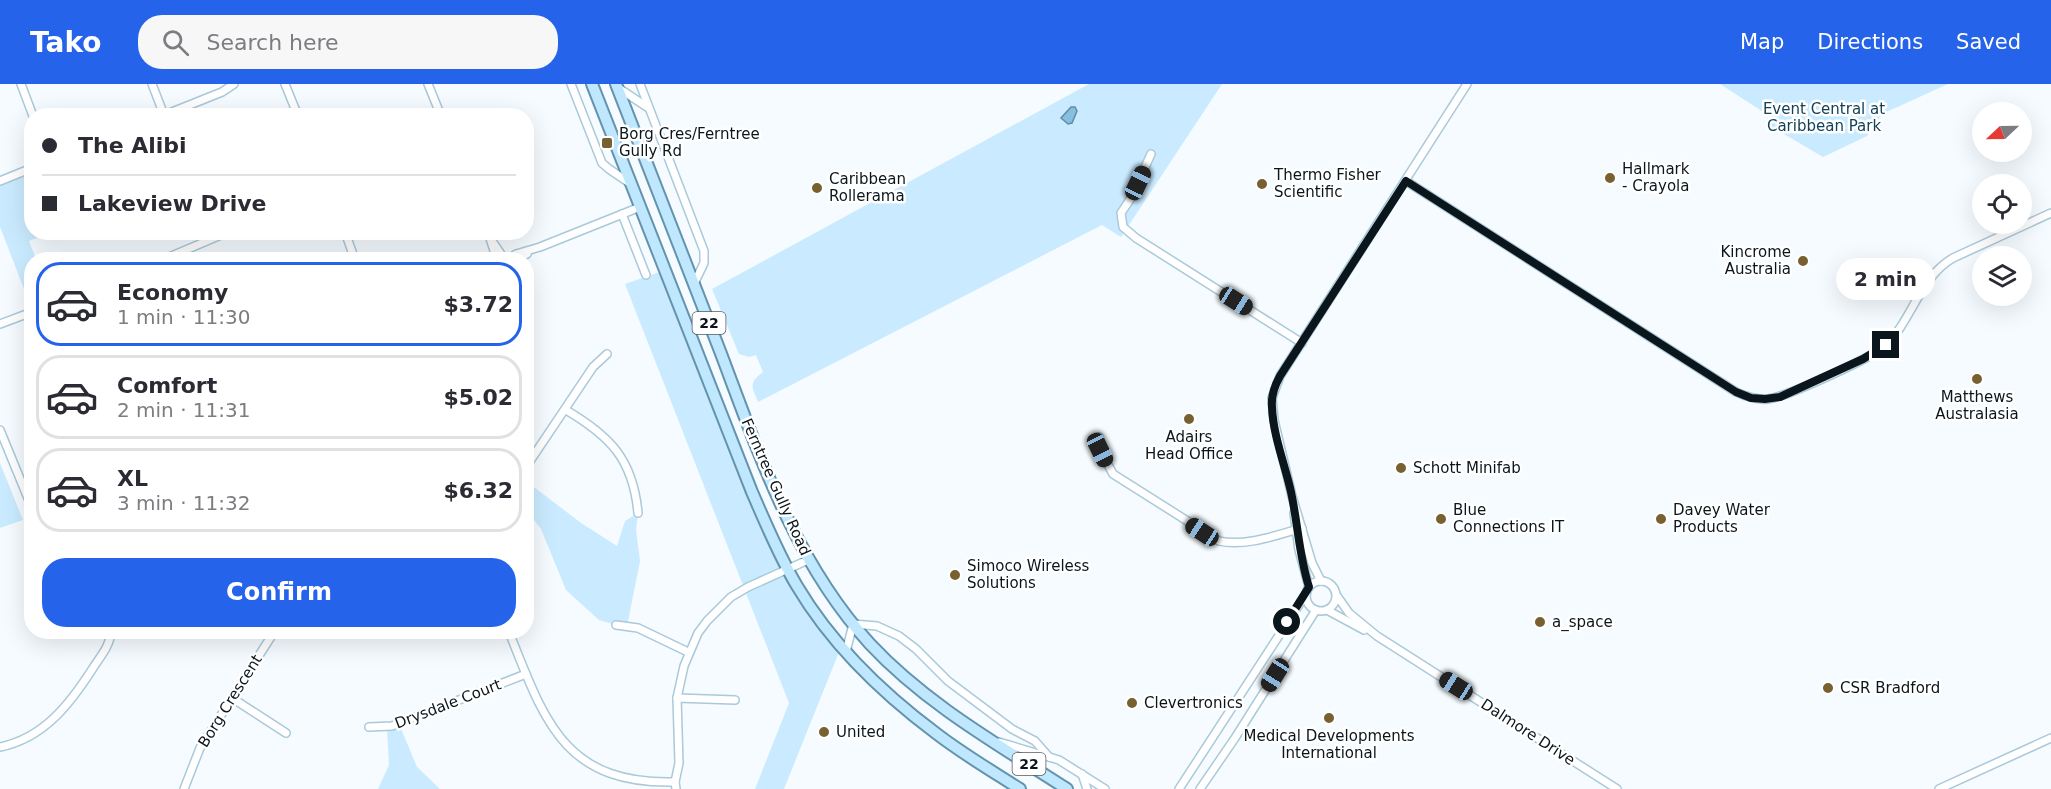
<!DOCTYPE html>
<html lang="en">
<head>
<meta charset="utf-8">
<style>
	body { margin:0; font-family:"DejaVu Sans",sans-serif; background:#f7f7f7; color:#2b2b33; height:100vh; display:flex; flex-direction:column; font-size:22px; white-space:nowrap }
	* { box-sizing:border-box; margin:0 }
	p { font-size:20px; color:#7c7c81 }
	.icon { flex:none; width:33px; height:33px; fill:none; stroke:currentColor; stroke-width:2; stroke-linecap:round; stroke-linejoin:round }
	.map { position:relative; flex:1; overflow:hidden }
	.details { position:absolute; left:24px; top:168px; width:510px; height:387px; display:flex; flex-direction:column; background:#fff; border-radius:24px; box-shadow:0 6px 24px #0002 }
	.details>* { flex:none }
	.banner { position:absolute; left:24px; top:24px; width:510px; height:132px; border-radius:24px; box-shadow:0 6px 24px #0002; display:grid; align-content:center; height:132px; padding:0 18px; background:#fff }
	.needle { width:39px; rotate:248deg }
	.controls { position:absolute; left:1972px; top:18px; display:grid; gap:12px }
	.controls a { display:grid; place-items:center; width:60px; height:60px; border-radius:50%; background:#fff; box-shadow:0 6px 24px #0002; font-size:30px }
	.end { position:absolute; width:27px; height:27px; margin:-14px; border:8px solid #0b161c; background:#fff; box-shadow:0 0 0 3px #fff }
	.from { border-radius:50% }
	.bubble { position:absolute; height:42px; border-radius:21px; background:#fff; box-shadow:0 6px 24px #0002; font-size:20px; font-weight:800; line-height:42px; text-align:center }
	.car { position:absolute; width:18px; height:36px; margin:-18px -9px; border-radius:8px; box-shadow:0 0 4px 2px #0007; background:linear-gradient(#222 24%,#8ab4d8 0 40%,#222 0 76%,#8ab4d8 0 86%,#222 0) }
	.banner b { display:flex; align-items:center; gap:21px; height:57px; font-size:22px }
	.banner b+b { border-top:2px solid #e1e1e2 }
	.banner i { width:15px; height:15px; background:#2b2b33 }
	ul { padding:10px 0 0; list-style:none }
	li { display:flex; align-items:center; gap:18px; height:84px; margin:0 12px 9px; padding:0 6px; border:3px solid #e1e1e2; border-radius:24px }
	li div { flex:1 }
	li b { display:block; font-size:22px }
	li em { font-style:normal; font-weight:800 }
	li.selected { border-color:#2563eb }
	li>.icon { width:54px; height:54px; stroke-width:1.5 }
	.action { display:flex; gap:12px; margin-top:auto; padding:12px 18px }
	.action a { flex:1; height:69px; border-radius:24px; background:#2563eb; color:#fff; font-size:24px; font-weight:800; line-height:69px; text-align:center }
	header { display:flex; align-items:center; gap:36px; box-sizing:border-box; height:84px; padding:0 30px; background:#2563eb; color:#fff }
	header strong { font-size:28px }
	nav { display:flex; gap:33px; margin-inline-start:auto; font-size:21px }
	.search { width:420px; height:54px; background:#f7f7f7; display:flex; align-items:center; gap:15px; box-sizing:border-box; padding:0 21px; border-radius:24px; color:#7c7c81; font-size:22px }
	.map>svg:first-child { display:block }
</style>
</head>
<body>
<header>
<strong>Tako</strong>
<div class="search"><svg class="icon" aria-label="search" viewBox="0 0 24 24"><circle cx="10" cy="10" r="6"/><path d="M15 15l6 6"/></svg>Search here</div>
<nav><a>Map</a><a>Directions</a><a>Saved</a></nav>
</header>
<div class="map">
<svg width="2051" height="705" viewBox="0 0 2051 705">
	<rect width="100%" height="100%" fill="#f5fbfe"/>
	<g fill="#caebff">
		<path d="M 1089,0 L 1222,0 L 1121,153 L 1102,141 L 758,318 C 752,303 748,299 763,288 L 756,271 L 749,273 L 739,270 L 712,205 Z"/>
		<polygon points="1720,0 1948,0 1882,30 1867,52 1823,73 1767,40 1771,33"/>
		<polygon points="25,87 31,104 32,148 49,149 29,157 36,175 32,176 31,223 0,143 0,97"/>
		<polygon points="665,186 777,464 841,563 784,705 755,705 789,619 625,200"/>
		<polygon points="0,379 23,436 0,444"/>
		<polygon points="526,397 581,439 617,462 625,437 638,429 636,446 640,477 627,542 616,541 599,536 566,506 541,445 527,427"/>
		<polygon points="399,640 417,683 440,705 378,705 389,681 387,643"/>
	</g>
	<polygon fill="#87bfde" stroke="#628ca4" stroke-width="1.5" points="1071,23 1075,23 1077,27 1072,39 1068,40 1061,34"/>
	<g fill="none" stroke-linecap="round" stroke-linejoin="round">
		<defs>
			<g id="street">
				<polyline points="21,0 33,32"/>
				<polyline points="152,0 164,31"/>
				<polyline points="285,0 298,32"/>
				<polyline points="428,0 441,32"/>
				<polyline points="571,0 602,79 609,85 631,100"/>
				<polyline points="640,0 704,167 704,179 694,200"/>
				<polyline points="617,3 647,23"/>
				<polyline points="162,32 222,8 234,0"/>
				<polyline points="1151,70 1131,114 1121,129 1123,143 1136,154 1302,259"/>
				<polyline points="0,97 32,84"/>
				<path d="M 1406,97 L 1736,308 C 1747,313 1756,316 1768,315 C 1786,313 1872,274 1886,261 C 1912,236 1920,193 1953,174 L 2051,129"/>
				<polyline points="622,130 646,191"/>
				<polyline points="345,148 355,176"/>
				<polyline points="488,148 497,176"/>
				<polyline points="492,157 505,176"/>
				<polyline points="162,176 228,148"/>
				<polyline points="508,176 516,170 540,163 640,123"/>
				<polyline points="516,176 527,170"/>
				<polyline points="0,240 32,228"/>
				<path d="M 566,326 C 610,352 633,375 638,429"/>
				<polyline points="0,346 32,424"/>
				<path d="M 1099,353 L 1100,366 L 1113,390 L 1219,457 C 1245,463 1277,451 1302,444"/>
				<polyline points="526,383 593,283 607,270"/>
				<polyline points="1294,429 1299,466 1309,503"/>
				<circle cx="1321" cy="512" r="15"/>
				<polyline points="1321,497 1312,479 1292,412 1274,336 1272,314 1280,292 1467,0"/>
				<polyline points="1337,512 1349,529 1377,552 1617,705"/>
				<polyline points="1327,526 1364,546"/>
				<polyline points="616,541 638,544 688,568"/>
				<path d="M 509,548 C 544,635 563,701 675,698"/>
				<polyline points="846,568 853,540 877,542 899,552 916,565 948,597 1012,645 1035,657 1049,673"/>
				<polyline points="232,614 286,649"/>
				<polyline points="677,614 735,616"/>
				<polyline points="369,643 392,642 526,590"/>
				<polyline points="999,658 1059,676 1105,705"/>
				<path d="M 0,663 C 44,654 70,620 93,584 C 100,573 110,562 111,548"/>
				<polyline points="1082,690 1087,705"/>
				<polyline points="184,705 200,664 274,548"/>
				<polyline points="676,705 675,698 679,679 677,614 684,582 698,549 707,537 731,513 748,503 808,476"/>
				<polyline points="1179,705 1306,510"/>
				<polyline points="1200,705 1235,654 1316,526"/>
				<polyline points="1939,705 2051,654"/>
			</g>
			<g id="primary">
				<path d="M 592,0 L 752,408 C 766,440 779,472 797,502 C 832,561 882,609 937,650 C 963,670 992,687 1020,705"/>
				<path d="M 616,0 C 650,89 685,178 720,267 C 759,370 794,477 870,560 C 926,620 999,661 1067,705"/>
			</g>
		</defs>
		<use href="#street" stroke="#aac9da" stroke-width="10"/>
		<use href="#primary" stroke="#6493ae" stroke-width="14"/>
		<use href="#street" stroke="#fff" stroke-width="7"/>
		<use href="#primary" stroke="#bfe7fd" stroke-width="10"/>
	</g>
	<g fill="none" stroke-linecap="round" stroke-linejoin="round">
		<path stroke="#0b161c" stroke-width="8" d="M 1287,538 L 1309,503 C 1299,472 1298,440 1291,408 C 1285,381 1273,351 1272,323 C 1271,312 1275,301 1280,292 L 1406,97 L 1736,308 L 1751,314 L 1765,315 L 1780,313 L 1863,275 L 1886,261"/>
	</g>
	<g fill="#786031" stroke="#fff" stroke-width="2">
		<rect x="601" y="53" width="12" height="12" rx="3"/>
		<circle cx="1610" cy="94" r="6"/>
		<circle cx="1262" cy="100" r="6"/>
		<circle cx="817" cy="104" r="6"/>
		<circle cx="1803" cy="177" r="6"/>
		<circle cx="1977" cy="295" r="6"/>
		<circle cx="1189" cy="335" r="6"/>
		<circle cx="1401" cy="384" r="6"/>
		<circle cx="1441" cy="435" r="6"/>
		<circle cx="1661" cy="435" r="6"/>
		<circle cx="955" cy="491" r="6"/>
		<circle cx="1540" cy="538" r="6"/>
		<circle cx="1828" cy="604" r="6"/>
		<circle cx="1132" cy="619" r="6"/>
		<circle cx="1329" cy="634" r="6"/>
		<circle cx="824" cy="648" r="6"/>
	</g>
	<g text-anchor="middle" stroke-width="5" stroke-linejoin="round" paint-order="stroke">
		<g fill="#fff" stroke="#545c60" stroke-width="1.5">
			<rect x="692.5" y="228" width="33" height="22" rx="4.5"/>
			<rect x="1012.5" y="669" width="33" height="22" rx="4.5"/>
		</g>
		<g font-size="14" font-weight="bold" fill="#0b161c">
			<text x="709" y="244">22</text>
			<text x="1029" y="685">22</text>
		</g>
		<g font-size="15" fill="#134157" stroke="#fff">
			<text x="1824" y="30">Event Central at<tspan x="1824" dy="17">Caribbean Park</tspan></text>
		</g>
		<g font-size="15" fill="#0b161c" stroke="#fff" text-anchor="start">
			<text x="619" y="55">Borg Cres/Ferntree<tspan x="619" dy="17">Gully Rd</tspan></text>
			<text x="1622" y="90">Hallmark<tspan x="1622" dy="17">- Crayola</tspan></text>
			<text x="1274" y="96">Thermo Fisher<tspan x="1274" dy="17">Scientific</tspan></text>
			<text x="829" y="100">Caribbean<tspan x="829" dy="17">Rollerama</tspan></text>
			<text x="1791" y="173" text-anchor="end">Kincrome<tspan x="1791" dy="17">Australia</tspan></text>
			<text x="1977" y="318" text-anchor="middle">Matthews<tspan x="1977" dy="17">Australasia</tspan></text>
			<text x="1189" y="358" text-anchor="middle">Adairs<tspan x="1189" dy="17">Head Office</tspan></text>
			<text x="1413" y="389">Schott Minifab</text>
			<text x="1453" y="431">Blue<tspan x="1453" dy="17">Connections IT</tspan></text>
			<text x="1673" y="431">Davey Water<tspan x="1673" dy="17">Products</tspan></text>
			<text x="967" y="487">Simoco Wireless<tspan x="967" dy="17">Solutions</tspan></text>
			<text x="1552" y="543">a_space</text>
			<text x="1840" y="609">CSR Bradford</text>
			<text x="1144" y="624">Clevertronics</text>
			<text x="836" y="653">United</text>
			<text x="1329" y="657" text-anchor="middle">Medical Developments<tspan x="1329" dy="17">International</tspan></text>
		</g>
		<g font-size="15" fill="#0b161c" stroke="#fff">
			<text transform="translate(776 403) rotate(66)" y="5">Ferntree Gully Road</text>
			<text transform="translate(230 617) rotate(-58)" y="5">Borg Crescent</text>
			<text transform="translate(448 620) rotate(-21)" y="5">Drysdale Court</text>
			<text transform="translate(1528 648) rotate(33)" y="5">Dalmore Drive</text>
		</g>
	</g>
</svg>
<div class="controls">
<a><svg class="needle" viewBox="-14 -14 28 28"><path d="M0-13l5 13h-10z" fill="#e53935"/><path d="M0 13l5-13h-10z" fill="#7c7c81"/></svg></a>
<a><svg class="icon" aria-label="locate" viewBox="0 0 24 24"><circle cx="12" cy="12" r="6"/><path d="M12 2v4M12 18v4M2 12h4M18 12h4"/></svg></a>
<a><svg class="icon" aria-label="layers" viewBox="0 0 24 24"><path d="M12 4l9 5-9 5-9-5zM3 14l9 5 9-5"/></svg></a>
</div>
<i class="end from" style="left:1287px;top:538px"></i>
<i class="end" style="left:1886px;top:261px"></i>
<div class="bubble" style="left:1836px;top:174px;width:99px">2 min</div>
<i class="car" style="left:1138px;top:99px;rotate:25deg"></i>
<i class="car" style="left:1236px;top:217px;rotate:122deg"></i>
<i class="car" style="left:1100px;top:366px;rotate:154deg"></i>
<i class="car" style="left:1202px;top:448px;rotate:303deg"></i>
<i class="car" style="left:1275px;top:591px;rotate:212deg"></i>
<i class="car" style="left:1456px;top:602px;rotate:302deg"></i>
<div class="banner">
<b><i class="from"></i>The Alibi</b>
<b><i></i>Lakeview Drive</b>
</div>
<section class="details">
<ul>
<li class="selected"><svg class="icon" aria-label="car" viewBox="0 0 24 24"><path d="M5 17H2v-5l4-1 3-4h7l3 4 3 1v5h-3M9 17h6M6 11h13"/><circle cx="7" cy="17" r="2"/><circle cx="17" cy="17" r="2"/></svg><div><b>Economy</b><p>1 min · 11:30</p></div><em>$3.72</em></li>
<li><svg class="icon" aria-label="car" viewBox="0 0 24 24"><path d="M5 17H2v-5l4-1 3-4h7l3 4 3 1v5h-3M9 17h6M6 11h13"/><circle cx="7" cy="17" r="2"/><circle cx="17" cy="17" r="2"/></svg><div><b>Comfort</b><p>2 min · 11:31</p></div><em>$5.02</em></li>
<li><svg class="icon" aria-label="car" viewBox="0 0 24 24"><path d="M5 17H2v-5l4-1 3-4h7l3 4 3 1v5h-3M9 17h6M6 11h13"/><circle cx="7" cy="17" r="2"/><circle cx="17" cy="17" r="2"/></svg><div><b>XL</b><p>3 min · 11:32</p></div><em>$6.32</em></li>
</ul>
<div class="action"><a>Confirm</a></div>
</section>
</div>
</body>
</html>
